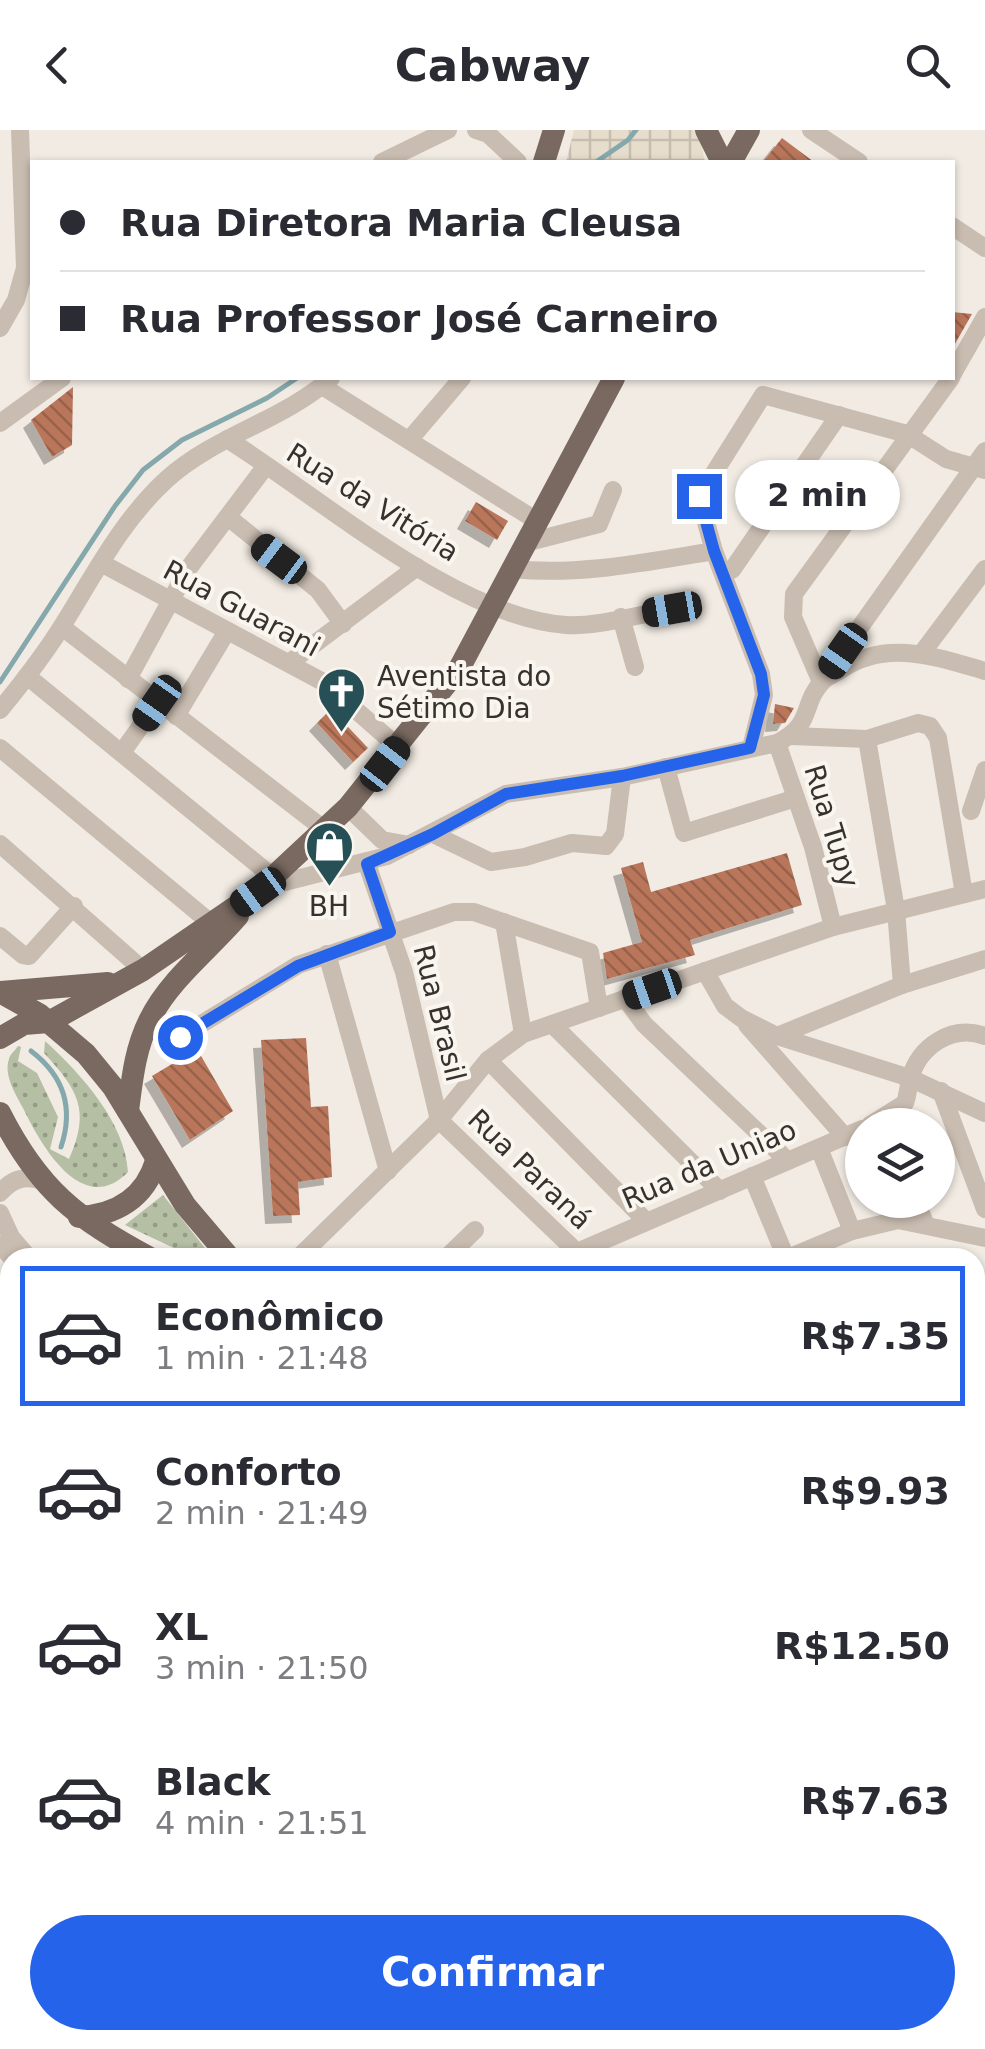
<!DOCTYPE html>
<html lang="pt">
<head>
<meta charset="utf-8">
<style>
	body { margin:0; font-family:"DejaVu Sans",sans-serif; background:#f2f2f3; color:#2b2b33; height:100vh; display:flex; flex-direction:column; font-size:38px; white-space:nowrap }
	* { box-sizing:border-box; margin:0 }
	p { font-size:32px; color:#7c7c81 }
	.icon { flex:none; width:55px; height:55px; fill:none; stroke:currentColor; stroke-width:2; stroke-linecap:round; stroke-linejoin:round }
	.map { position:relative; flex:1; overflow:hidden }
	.sheet { position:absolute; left:0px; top:1118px; width:985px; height:802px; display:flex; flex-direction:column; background:#fff; border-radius:30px 30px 0 0; box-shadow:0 2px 8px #0004 }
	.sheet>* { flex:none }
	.hud { position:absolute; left:30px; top:30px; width:925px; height:220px; border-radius:0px; box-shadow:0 2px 8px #0004; display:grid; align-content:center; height:220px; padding:0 30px; background:#fff }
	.controls { position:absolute; left:845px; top:978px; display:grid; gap:20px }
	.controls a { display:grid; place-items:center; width:110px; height:110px; border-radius:50%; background:#fff; box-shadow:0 2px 8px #0004; font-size:50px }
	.end { position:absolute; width:45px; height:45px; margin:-22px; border:12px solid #2563eb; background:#fff; box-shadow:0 0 0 5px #fff }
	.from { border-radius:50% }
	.bubble { position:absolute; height:70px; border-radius:35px; background:#fff; box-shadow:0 2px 8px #0004; font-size:32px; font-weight:700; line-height:70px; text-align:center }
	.car { position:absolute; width:30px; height:60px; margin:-30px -15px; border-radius:12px; box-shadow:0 0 8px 2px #0007; background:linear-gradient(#222 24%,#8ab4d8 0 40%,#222 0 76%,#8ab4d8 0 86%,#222 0) }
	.hud b { display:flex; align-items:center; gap:35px; height:95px; font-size:38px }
	.hud b+b { border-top:2px solid #e1e1e2 }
	.hud i { width:25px; height:25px; background:#2b2b33 }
	ul { padding:18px 0 0; list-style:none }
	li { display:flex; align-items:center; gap:30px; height:140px; margin:0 20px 15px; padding:0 10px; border:5px solid transparent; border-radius:0px }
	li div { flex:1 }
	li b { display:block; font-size:38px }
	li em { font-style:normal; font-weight:700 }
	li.selected { border-color:#2563eb }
	li>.icon { width:90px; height:90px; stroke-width:1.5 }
	.button { display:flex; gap:20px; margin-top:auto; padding:20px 30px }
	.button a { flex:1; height:115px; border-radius:60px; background:#2563eb; color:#fff; font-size:40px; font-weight:700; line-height:115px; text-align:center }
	header { display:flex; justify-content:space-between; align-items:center; height:130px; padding:0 30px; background:#fff; font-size:45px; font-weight:700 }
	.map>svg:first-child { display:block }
</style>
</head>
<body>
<header><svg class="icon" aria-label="back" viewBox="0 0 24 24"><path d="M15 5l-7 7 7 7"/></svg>Cabway<svg class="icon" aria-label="search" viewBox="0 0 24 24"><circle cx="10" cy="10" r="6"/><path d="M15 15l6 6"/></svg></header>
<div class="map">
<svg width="985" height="1919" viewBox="0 0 985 1919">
	<defs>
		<pattern id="grass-dots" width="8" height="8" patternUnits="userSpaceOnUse" patternTransform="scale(2.5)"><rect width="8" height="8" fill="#b5bfa4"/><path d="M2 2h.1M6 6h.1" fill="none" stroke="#949c86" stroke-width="1.8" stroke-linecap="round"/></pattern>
		<pattern id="park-crowns" width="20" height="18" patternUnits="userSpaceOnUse" patternTransform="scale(2.5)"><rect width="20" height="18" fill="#b5bfa4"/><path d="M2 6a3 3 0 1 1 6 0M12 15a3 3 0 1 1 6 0" fill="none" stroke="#949c86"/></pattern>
		<pattern id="plaza-grid" width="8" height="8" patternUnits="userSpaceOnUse" patternTransform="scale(2.5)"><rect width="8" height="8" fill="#e7ddcc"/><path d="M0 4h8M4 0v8" fill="none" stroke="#c7beb0"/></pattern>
		<pattern id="building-back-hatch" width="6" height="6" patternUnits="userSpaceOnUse" patternTransform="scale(2.5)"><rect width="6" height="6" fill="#b9765a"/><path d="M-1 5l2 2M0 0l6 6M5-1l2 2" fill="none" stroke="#97614b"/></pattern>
		<filter id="shadow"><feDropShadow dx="-8" dy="8" stdDeviation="0" flood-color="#0004"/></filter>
	</defs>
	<rect width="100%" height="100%" fill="#f1ebe3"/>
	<g fill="url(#grass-dots)">
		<path d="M 45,911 C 81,944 125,992 128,1042 C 83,1088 42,1017 24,980 C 17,966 3,946 9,929 C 10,924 15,921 18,916 L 21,917 L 18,931 L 37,943 L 58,987 L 50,1019 L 69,1029 C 91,980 78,960 44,923 Z"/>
		<polygon points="163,1065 212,1127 193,1127 125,1095"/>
	</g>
	<g fill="url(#park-crowns)">
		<polygon points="10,1430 10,1859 8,1792 0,1792 0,1436"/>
		<rect x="12" y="1910" width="121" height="9"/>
	</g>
	<polygon fill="url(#plaza-grid)" points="574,0 698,0 705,32 566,32"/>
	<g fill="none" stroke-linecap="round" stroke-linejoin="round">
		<g stroke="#85a8ac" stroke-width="5">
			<polyline points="596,32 628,10 636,0"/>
			<polyline points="0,552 115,376 143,340 182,310 267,268 297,248"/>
			<path d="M 31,921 C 64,946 74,978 61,1017"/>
		</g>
	</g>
	<g fill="url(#building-back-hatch)" filter="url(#shadow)">
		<polygon points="782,8 814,32 763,32"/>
		<polygon points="952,182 972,184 952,219"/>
		<polygon points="73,257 72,315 52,327 31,290"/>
		<polygon points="476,372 508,391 497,410 465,391"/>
		<polygon points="775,574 794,578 785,593 773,594"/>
		<polygon points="331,579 368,618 353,632 317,593"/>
		<polygon points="787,723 802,775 690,810 695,825 607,849 603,823 642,812 621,738 643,732 651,762"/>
		<polygon points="306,908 311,977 328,976 332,1047 298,1052 300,1085 273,1086 261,910"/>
		<polygon points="197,919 233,981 190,1010 152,946"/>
	</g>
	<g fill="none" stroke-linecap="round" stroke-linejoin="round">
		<g stroke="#c9bcb0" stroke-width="18">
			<polyline points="476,0 488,4 518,32"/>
			<polyline points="811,0 859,32"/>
			<polyline points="382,32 448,0"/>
			<polyline points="952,96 985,118"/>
			<polyline points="0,198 16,170 25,138 20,0"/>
			<polyline points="952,245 985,187"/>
			<polyline points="322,256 537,391"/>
			<polyline points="0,293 62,248"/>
			<path d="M 227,309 C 320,367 456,487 566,495 C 597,497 641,484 672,479"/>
			<polyline points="410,309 462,248"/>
			<polyline points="228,387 318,460 343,494"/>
			<polyline points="525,413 599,394 613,360"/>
			<polyline points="101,433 325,553 398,617"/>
			<path d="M 512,439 C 580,446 646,432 714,421"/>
			<polyline points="723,442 732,440 839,285"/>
			<polyline points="621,487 635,537"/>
			<polyline points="62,497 325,700"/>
			<polyline points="922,523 985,439"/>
			<polyline points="289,533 417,437"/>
			<polyline points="826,545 985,321"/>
			<polyline points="27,546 273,747"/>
			<polyline points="128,549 188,439 265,337"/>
			<polyline points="821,552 793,487 794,464 951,248"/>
			<path d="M 0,580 C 23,552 45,524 64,493 C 95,443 123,389 167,349 C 216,305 282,291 331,248"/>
			<polyline points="176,586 227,501"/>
			<polyline points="792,606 867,609 918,593 930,596 938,608 964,764"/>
			<polyline points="867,609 896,780 902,855"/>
			<polyline points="777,613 813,717 833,797"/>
			<polyline points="0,618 212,794"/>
			<polyline points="751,618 764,565 761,544 714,421 699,367 763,265 907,304 946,329 985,340"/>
			<polyline points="123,621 157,573"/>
			<polyline points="666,637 684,703 796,668"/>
			<polyline points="348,677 382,710 409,715"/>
			<polyline points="971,681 985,640"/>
			<polyline points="433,704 491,732 525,727 572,713 606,716 615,704 622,647"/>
			<polyline points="0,714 143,840"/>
			<polyline points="367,734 404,842 439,990 583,1128"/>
			<path d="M 261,758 L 387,726 L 506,664 L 622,647 L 777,613 C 814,595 801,574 822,552 C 826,547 836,543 842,539 C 888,509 936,527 985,541"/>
			<polyline points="504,792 523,904"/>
			<polyline points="0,806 23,825 29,826 74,776"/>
			<polyline points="327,824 388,1041"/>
			<polyline points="705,841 725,876 741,888 777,906 910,948 985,983"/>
			<polyline points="625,868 644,894 788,1031"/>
			<polyline points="552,894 720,1061"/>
			<polyline points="747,895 845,1007"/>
			<polyline points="777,906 902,855 985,829"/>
			<polyline points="164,913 180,907 298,835 454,782 474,782 590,822 599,878"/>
			<polyline points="488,930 645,1090"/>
			<polyline points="941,961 985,1079"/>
			<path d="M 870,995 L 905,973 C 908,965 908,957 910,949 C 919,916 952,894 985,906"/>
			<polyline points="819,1018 852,1101"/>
			<polyline points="752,1046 786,1128"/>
			<path d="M 0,1063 C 12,1049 24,1045 42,1051"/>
			<polyline points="916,1070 925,1093"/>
			<polyline points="0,1083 11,1107 29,1128"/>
			<polyline points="0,1115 12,1128"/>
			<polyline points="577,1122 862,999"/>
			<polyline points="298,1128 439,990 488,930 523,904 833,797 985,759"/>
			<polyline points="446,1128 475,1100"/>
			<polyline points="788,1128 852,1101 898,1090 985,1108"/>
			<polyline points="975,1197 985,1203"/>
			<polyline points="0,1222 10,1221"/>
			<polyline points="975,1352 985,1334"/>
			<polyline points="975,1638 985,1620"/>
			<polyline points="975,1737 985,1743"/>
			<polyline points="975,1902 985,1907"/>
			<polyline points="749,1910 758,1919"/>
		</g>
		<g stroke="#796960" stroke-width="22">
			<polyline points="706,0 722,32"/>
			<polyline points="544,32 554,0"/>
			<polyline points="731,32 749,0"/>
			<polyline points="0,862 39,884 86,924 113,957 185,1075 230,1128"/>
			<polyline points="0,862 108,853"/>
			<polyline points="0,908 24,894 49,892 143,840 257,762 348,677 460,537 614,248"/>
			<path d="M 128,981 C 132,950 135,918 150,889 C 169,850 210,819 238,786"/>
			<path d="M 0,983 C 39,1060 76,1088 150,1128"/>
			<path d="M 79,1087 C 116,1085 145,1068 156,1031"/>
			<polyline points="435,1919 437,1910"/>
			<polyline points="468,1919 470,1910"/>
		</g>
	</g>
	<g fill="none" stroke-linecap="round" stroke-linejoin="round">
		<polyline stroke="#2563eb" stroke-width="12" points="180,907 298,836 390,802 367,734 433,704 506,664 622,646 750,618 764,565 761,544 714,421 699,366"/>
	</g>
	<defs>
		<symbol id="church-pin" viewBox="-11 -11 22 30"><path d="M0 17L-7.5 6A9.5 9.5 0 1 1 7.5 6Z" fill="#275056" stroke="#f9f5ef"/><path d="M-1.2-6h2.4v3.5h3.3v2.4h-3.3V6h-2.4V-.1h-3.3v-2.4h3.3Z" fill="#fff"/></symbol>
		<symbol id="shop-pin" viewBox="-11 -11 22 30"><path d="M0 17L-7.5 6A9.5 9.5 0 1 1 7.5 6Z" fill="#275056" stroke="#f9f5ef"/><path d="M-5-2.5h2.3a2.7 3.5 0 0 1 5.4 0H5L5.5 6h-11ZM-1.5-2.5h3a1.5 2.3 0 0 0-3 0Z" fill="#fff"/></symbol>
	</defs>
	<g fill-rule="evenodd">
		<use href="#church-pin" x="314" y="534" width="55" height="75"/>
		<use href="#shop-pin" x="302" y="688" width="55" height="75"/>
	</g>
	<g text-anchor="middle" stroke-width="8" stroke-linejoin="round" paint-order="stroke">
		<g font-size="28" fill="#39312d" stroke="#f9f5ef">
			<text transform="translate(373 372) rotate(32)" y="10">Rua da Vitória</text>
			<text transform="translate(242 478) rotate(28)" y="10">Rua Guarani</text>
			<text transform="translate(832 696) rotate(73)" y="10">Rua Tupy</text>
			<text transform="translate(440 883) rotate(76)" y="10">Rua Brasil</text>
			<text transform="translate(709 1034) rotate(-23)" y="10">Rua da Uniao</text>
			<text transform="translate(530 1039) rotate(44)" y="10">Rua Paraná</text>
		</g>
		<g font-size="28" fill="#39312d" stroke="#f9f5ef" text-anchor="start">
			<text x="377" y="556">Aventista do<tspan x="377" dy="32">Sétimo Dia</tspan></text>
			<text x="329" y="786" text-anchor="middle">BH</text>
		</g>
	</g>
</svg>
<div class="controls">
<a><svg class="icon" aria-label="layers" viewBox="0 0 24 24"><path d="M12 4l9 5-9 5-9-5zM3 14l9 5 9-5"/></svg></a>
</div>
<i class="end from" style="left:180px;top:907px"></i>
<i class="end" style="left:699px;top:366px"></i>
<div class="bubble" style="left:735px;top:330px;width:165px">2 min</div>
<i class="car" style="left:279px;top:429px;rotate:307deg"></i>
<i class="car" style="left:672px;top:479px;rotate:260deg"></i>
<i class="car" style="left:843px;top:521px;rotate:215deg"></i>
<i class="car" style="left:157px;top:573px;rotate:215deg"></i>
<i class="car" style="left:385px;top:634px;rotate:38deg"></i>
<i class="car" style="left:258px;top:762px;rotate:234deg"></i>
<i class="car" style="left:652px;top:859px;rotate:251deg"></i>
<div class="hud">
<b><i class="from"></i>Rua Diretora Maria Cleusa</b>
<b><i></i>Rua Professor José Carneiro</b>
</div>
<section class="sheet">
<ul>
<li class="selected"><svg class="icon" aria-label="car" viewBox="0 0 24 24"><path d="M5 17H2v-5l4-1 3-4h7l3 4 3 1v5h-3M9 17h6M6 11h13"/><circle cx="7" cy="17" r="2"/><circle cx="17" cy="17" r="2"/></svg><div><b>Econômico</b><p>1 min · 21:48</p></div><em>R$7.35</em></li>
<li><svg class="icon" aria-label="car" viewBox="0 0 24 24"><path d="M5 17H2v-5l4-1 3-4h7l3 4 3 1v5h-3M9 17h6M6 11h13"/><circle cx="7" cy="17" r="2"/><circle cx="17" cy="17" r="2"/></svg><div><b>Conforto</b><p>2 min · 21:49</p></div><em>R$9.93</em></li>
<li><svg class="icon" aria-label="car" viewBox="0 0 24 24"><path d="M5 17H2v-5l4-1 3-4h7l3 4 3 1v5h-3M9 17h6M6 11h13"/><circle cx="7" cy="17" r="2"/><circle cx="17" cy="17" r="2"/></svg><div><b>XL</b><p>3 min · 21:50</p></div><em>R$12.50</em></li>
<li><svg class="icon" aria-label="car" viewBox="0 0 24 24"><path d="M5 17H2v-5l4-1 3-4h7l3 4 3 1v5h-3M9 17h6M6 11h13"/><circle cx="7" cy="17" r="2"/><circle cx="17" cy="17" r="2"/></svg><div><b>Black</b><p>4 min · 21:51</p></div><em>R$7.63</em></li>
</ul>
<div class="button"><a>Confirmar</a></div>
</section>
</div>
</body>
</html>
